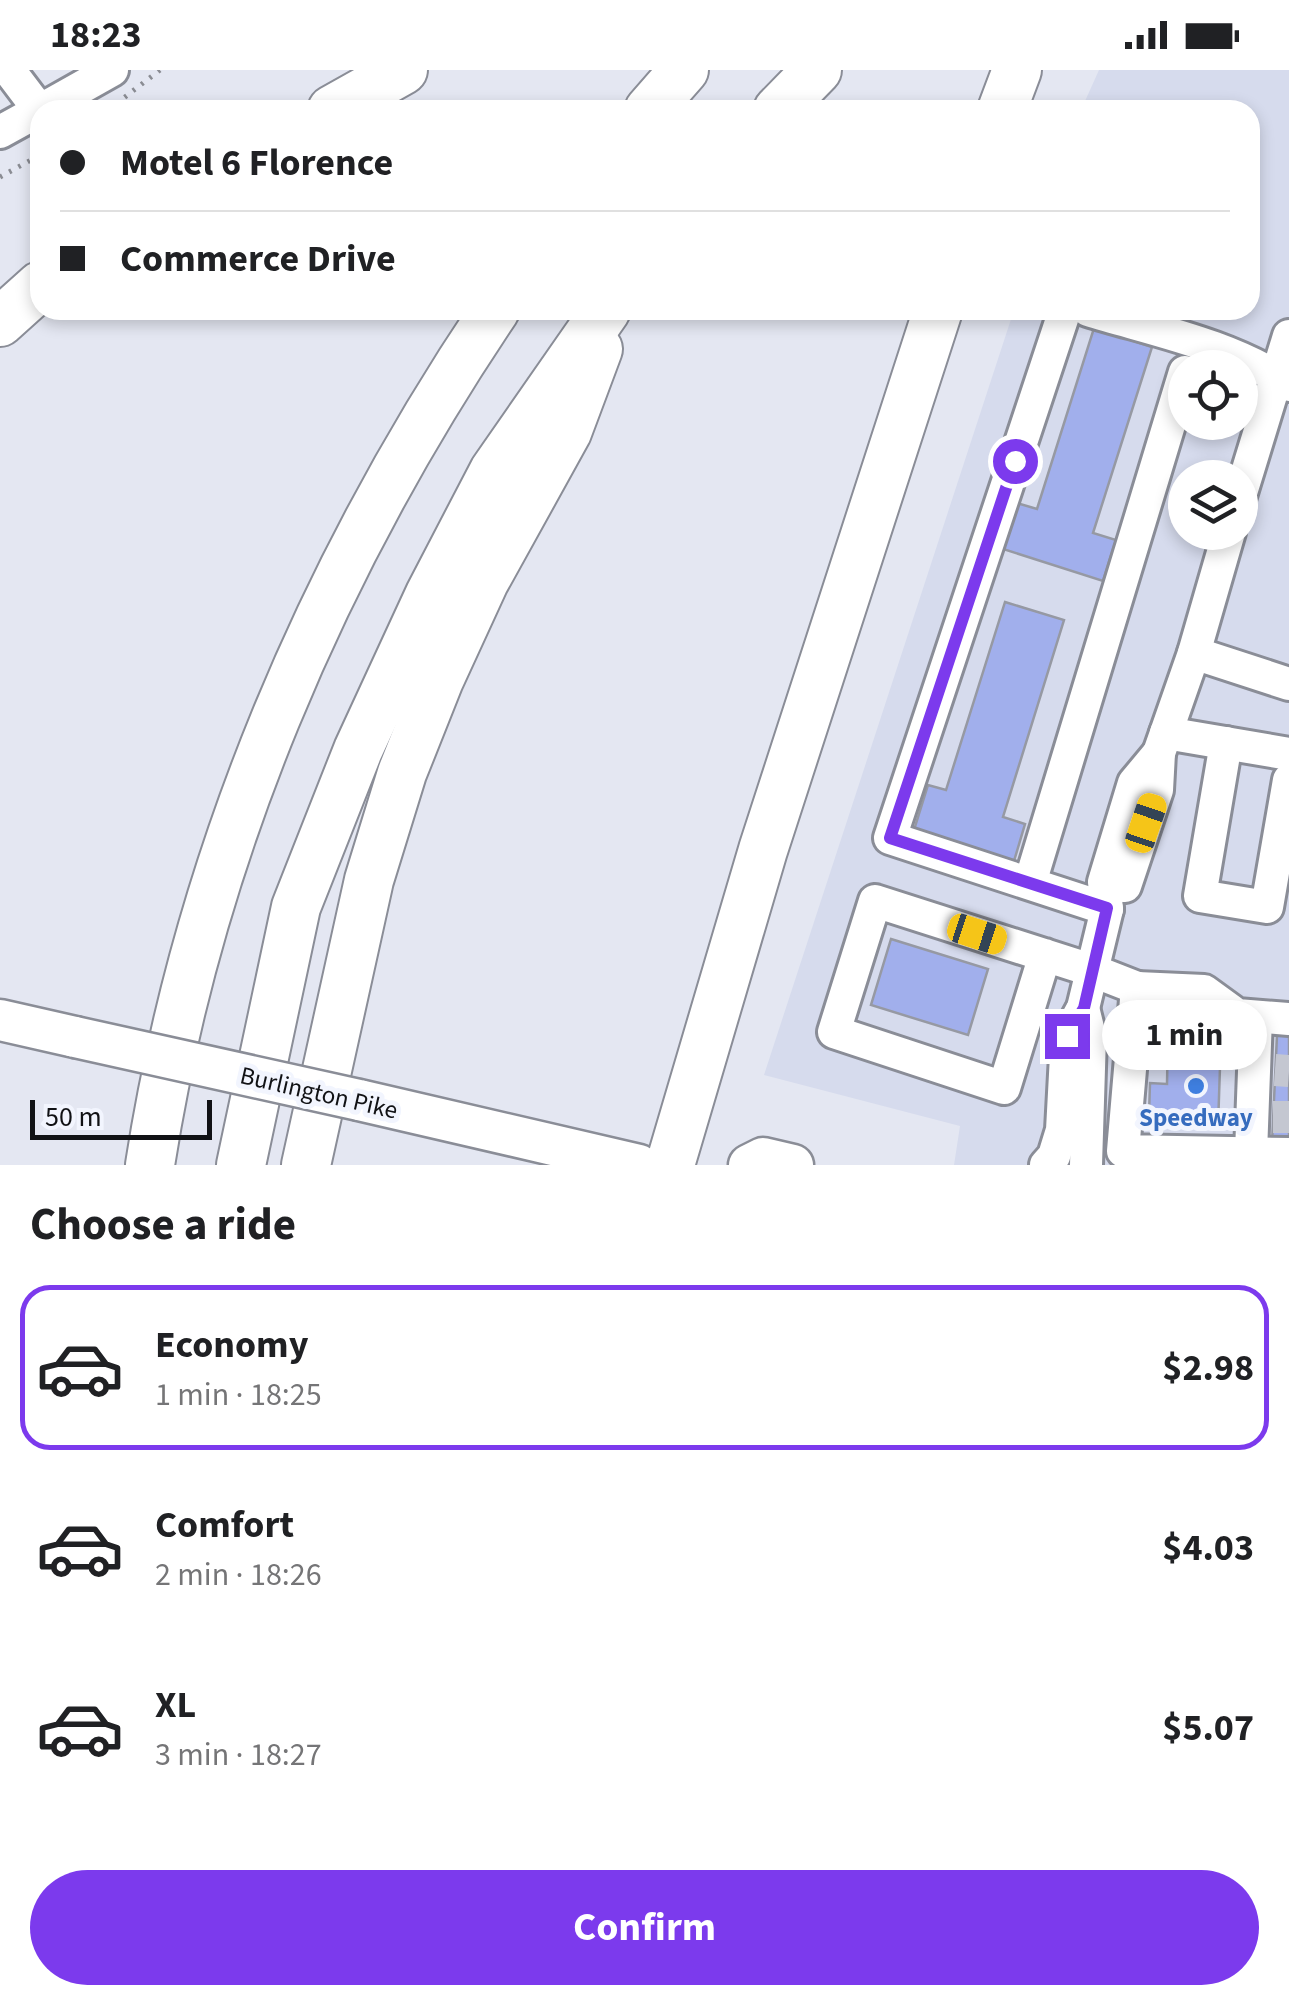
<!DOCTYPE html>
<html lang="en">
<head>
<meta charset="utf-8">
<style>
	body { margin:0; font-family:"Source Sans 3",sans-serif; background:#f2f2f2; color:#202124; height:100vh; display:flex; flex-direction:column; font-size:38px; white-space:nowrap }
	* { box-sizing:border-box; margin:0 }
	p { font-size:32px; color:#757577 }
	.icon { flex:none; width:55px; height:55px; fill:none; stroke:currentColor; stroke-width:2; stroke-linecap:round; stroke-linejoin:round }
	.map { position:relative; height:1095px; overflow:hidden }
	.details { display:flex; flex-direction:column; background:#fff; flex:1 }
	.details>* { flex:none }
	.banner { position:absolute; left:30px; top:30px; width:1230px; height:220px; border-radius:30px; box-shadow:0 5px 15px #0003; display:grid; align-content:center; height:220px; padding:0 30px; background:#fff }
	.buttons { position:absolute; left:1168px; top:280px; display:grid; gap:20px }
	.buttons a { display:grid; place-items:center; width:90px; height:90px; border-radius:50%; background:#fff; box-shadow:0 5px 15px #0003; font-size:50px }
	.scale { position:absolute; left:30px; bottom:25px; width:182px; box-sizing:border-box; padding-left:10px; border:5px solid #111215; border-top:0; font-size:28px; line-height:35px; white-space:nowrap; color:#111215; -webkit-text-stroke:8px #f2f5fe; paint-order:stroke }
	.end { position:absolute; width:45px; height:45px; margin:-22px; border:12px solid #7c3aed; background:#fff; box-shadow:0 0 0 5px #fff }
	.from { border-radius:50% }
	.bubble { position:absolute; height:70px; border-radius:35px; background:#fff; box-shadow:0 5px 15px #0003; font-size:32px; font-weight:700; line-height:70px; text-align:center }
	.car { position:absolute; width:30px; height:60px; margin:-30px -15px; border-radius:12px; box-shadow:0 0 8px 2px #0007; background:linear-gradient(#f5c518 24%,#345 0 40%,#f5c518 0 76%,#345 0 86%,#f5c518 0) }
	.banner b { display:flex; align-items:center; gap:35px; height:95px; font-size:38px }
	.banner b+b { border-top:2px solid #e0e0e0 }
	.banner i { width:25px; height:25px; background:#202124 }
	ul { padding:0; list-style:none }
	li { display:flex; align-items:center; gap:30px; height:165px; margin:0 20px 15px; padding:0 10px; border:5px solid transparent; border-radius:30px }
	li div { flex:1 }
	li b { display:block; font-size:38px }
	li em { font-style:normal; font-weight:700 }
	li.selected { border-color:#7c3aed }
	li>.icon { width:90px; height:90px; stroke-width:1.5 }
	h2 { padding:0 30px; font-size:45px; line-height:120px }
	.action { display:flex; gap:20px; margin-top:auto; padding:20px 30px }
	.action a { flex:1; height:115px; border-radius:60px; background:#7c3aed; color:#fff; font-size:40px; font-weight:700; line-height:115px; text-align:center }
	.status { display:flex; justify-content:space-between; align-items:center; height:70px; padding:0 50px; background:#fff; direction:ltr }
	.status svg { height:28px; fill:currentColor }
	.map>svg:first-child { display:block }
</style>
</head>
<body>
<div class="status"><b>18:23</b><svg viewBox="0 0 49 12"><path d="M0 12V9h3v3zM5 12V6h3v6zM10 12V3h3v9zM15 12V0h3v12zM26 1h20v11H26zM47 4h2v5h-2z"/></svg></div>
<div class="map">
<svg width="1289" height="1095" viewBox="0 0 1289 1095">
	<rect width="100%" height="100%" fill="#e4e7f2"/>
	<path fill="#d6dbed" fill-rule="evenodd" d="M 1099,0 L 1289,0 L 1289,1095 L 954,1095 L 960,1056 L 764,1005 L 1014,240 L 1250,240 L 1250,40 L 1081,40 ZM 1185,298 L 1240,298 L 1240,352 L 1185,352 ZM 1185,408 L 1240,408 L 1240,462 L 1185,462 Z"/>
	<g fill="#a1afec" stroke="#9699a3" stroke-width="2.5">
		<polygon points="1094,258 1152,277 1093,463 1116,470 1103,511 1003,479 1017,433 1037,439"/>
		<polygon points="1005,532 1064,550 1003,747 1025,754 1014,791 914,760 928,715 946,720"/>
		<polygon points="891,869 988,899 968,965 871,935"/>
		<polygon points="1168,965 1221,967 1218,1057 1166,1056 1166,1046 1149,1045 1150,1013 1167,1014"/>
		<polygon points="1277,965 1289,965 1289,1074 1272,1073"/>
	</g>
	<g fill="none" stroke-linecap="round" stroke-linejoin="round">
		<g stroke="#c4c7d1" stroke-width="32" stroke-dasharray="32 16" stroke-linecap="butt">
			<polyline points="1275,1000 1289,1001"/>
			<polyline points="1273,1047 1289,1047"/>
		</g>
		<defs>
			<g id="minor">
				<polyline points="9,0 40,41"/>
				<polyline points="41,40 112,0"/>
				<polyline points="0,62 40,40"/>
				<polyline points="1065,240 890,768 1107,839"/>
				<path d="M 1088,240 C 1153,260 1231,275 1289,315"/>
				<polyline points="1240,426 1289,266"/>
				<polyline points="1194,583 1289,614"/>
				<polyline points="1166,663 1289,684"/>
				<polyline points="1226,673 1200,826 1267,837 1289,710"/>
				<polyline points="1030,813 1185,302"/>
				<polyline points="1125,816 1157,720 1159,683 1194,583 1229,462"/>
				<polyline points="1045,885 1004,1018 834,962 875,831 1091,900 1137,918 1123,1081 1289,1084"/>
				<polyline points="1137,918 1204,921 1237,945 1289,949"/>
				<polyline points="1083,938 1090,966 1086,1095"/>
				<polyline points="1251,1083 1256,947"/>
				<polyline points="1046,1095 1054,1086 1062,1060 1067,967 1083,938 1107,839 1104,812 1134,713 1159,683"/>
			</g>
			<g id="major">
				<polyline points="0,950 75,967"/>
				<polyline points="359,1030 639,1095"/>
				<polyline points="749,1095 763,1088 793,1095"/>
			</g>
			<g id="highway">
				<polyline points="332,40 403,0"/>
				<polyline points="649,40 684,0"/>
				<polyline points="778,40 817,0"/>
				<polyline points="1002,40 1017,0"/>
				<polyline points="0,252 40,216"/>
				<path d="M 150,1095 C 198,787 322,497 495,240"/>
				<polyline points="241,1095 296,837 358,680 430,524 494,401 606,240"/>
				<polyline points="306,1095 369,810 402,703 439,610 484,512 567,362 598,279"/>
				<polyline points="670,1095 763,780 938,240"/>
			</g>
		</defs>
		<use href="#minor" stroke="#8a8d97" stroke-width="38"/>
		<use href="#major" stroke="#8a8d97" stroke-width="45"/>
		<use href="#highway" stroke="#8a8d97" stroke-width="52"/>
		<g stroke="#8a8c93" stroke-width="5" stroke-dasharray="2.5 8" stroke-linecap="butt">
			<polyline points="108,40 160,0"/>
			<polyline points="0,107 40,85"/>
		</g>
		<use href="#minor" stroke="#fff" stroke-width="32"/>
		<use href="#major" stroke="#fff" stroke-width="40"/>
		<use href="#highway" stroke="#fff" stroke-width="48"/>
		<defs>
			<polyline id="major-bridge" points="75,967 359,1030"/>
		</defs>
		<use href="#major-bridge" stroke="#8a8d97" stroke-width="45" stroke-linecap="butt"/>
		<use href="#major-bridge" stroke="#fff" stroke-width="40"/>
	</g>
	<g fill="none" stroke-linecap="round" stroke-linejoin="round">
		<polyline stroke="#7c3aed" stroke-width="12" points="1015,391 890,768 1107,838 1084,938 1067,966"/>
	</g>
	<circle fill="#3f7fe0" stroke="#f2f5fe" stroke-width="4" cx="1196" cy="1016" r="10"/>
	<g text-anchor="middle" stroke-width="10" stroke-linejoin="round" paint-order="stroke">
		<g font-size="25" fill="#111215" stroke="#f2f5fe">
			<text transform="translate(319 1022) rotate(13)" y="9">Burlington Pike</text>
		</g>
		<g font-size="25" font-weight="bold" fill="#366cbe" stroke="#f2f5fe">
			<text x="1196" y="1056">Speedway</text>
		</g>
	</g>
</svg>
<div class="buttons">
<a><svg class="icon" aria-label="locate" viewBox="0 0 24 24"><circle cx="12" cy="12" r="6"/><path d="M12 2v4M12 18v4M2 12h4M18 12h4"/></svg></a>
<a><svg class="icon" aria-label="layers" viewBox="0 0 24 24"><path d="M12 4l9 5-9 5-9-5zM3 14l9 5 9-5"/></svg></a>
</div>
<div class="scale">50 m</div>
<i class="end from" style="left:1015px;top:391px"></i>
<i class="end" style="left:1067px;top:966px"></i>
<div class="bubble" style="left:1102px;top:930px;width:165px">1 min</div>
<i class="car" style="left:1146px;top:753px;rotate:19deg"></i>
<i class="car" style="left:977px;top:864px;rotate:108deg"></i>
<div class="banner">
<b><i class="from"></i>Motel 6 Florence</b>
<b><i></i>Commerce Drive</b>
</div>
</div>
<section class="details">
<h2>Choose a ride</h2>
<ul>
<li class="selected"><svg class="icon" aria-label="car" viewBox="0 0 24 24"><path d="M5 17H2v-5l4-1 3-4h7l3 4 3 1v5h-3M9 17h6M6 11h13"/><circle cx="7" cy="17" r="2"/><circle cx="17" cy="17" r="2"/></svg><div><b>Economy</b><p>1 min · 18:25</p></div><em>$2.98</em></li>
<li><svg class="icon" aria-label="car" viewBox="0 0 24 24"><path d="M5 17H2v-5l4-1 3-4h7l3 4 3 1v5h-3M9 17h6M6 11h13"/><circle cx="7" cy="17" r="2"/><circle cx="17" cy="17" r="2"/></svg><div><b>Comfort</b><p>2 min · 18:26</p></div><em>$4.03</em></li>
<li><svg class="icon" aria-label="car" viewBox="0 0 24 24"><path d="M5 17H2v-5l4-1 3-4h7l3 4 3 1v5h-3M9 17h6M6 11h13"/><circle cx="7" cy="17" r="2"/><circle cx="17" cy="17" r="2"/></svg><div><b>XL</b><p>3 min · 18:27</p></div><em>$5.07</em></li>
</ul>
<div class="action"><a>Confirm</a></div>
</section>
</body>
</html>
